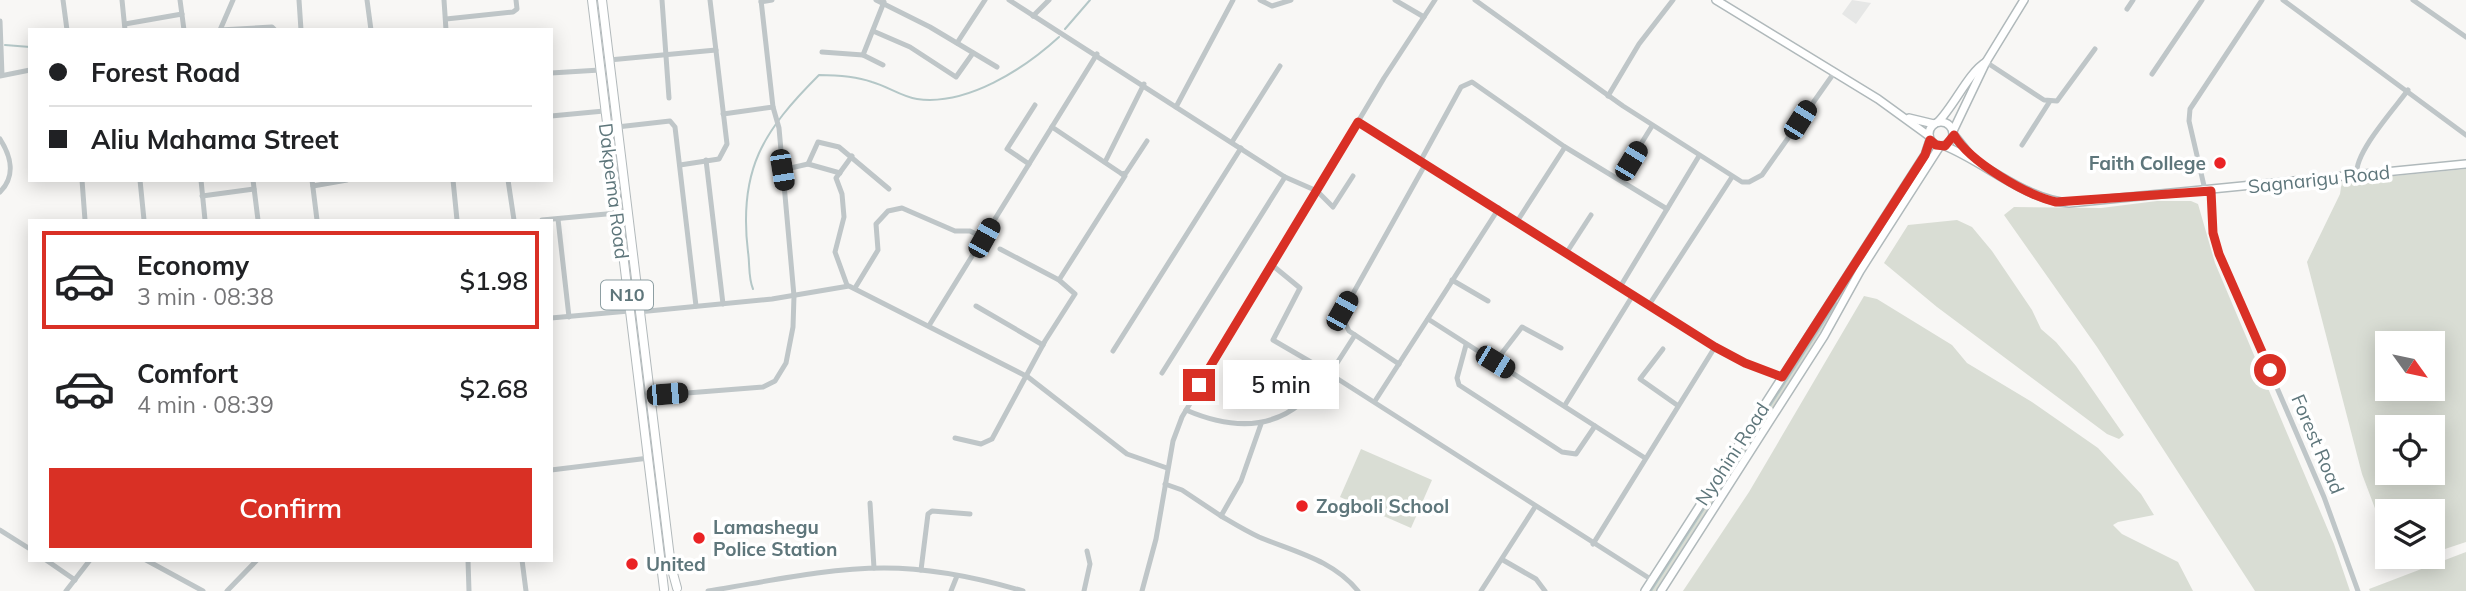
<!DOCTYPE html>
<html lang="en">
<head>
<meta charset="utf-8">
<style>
	body { margin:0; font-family:Mulish,sans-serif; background:#f2f2f2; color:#202124; height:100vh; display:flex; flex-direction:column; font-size:26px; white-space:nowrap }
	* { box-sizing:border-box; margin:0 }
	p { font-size:23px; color:#757577 }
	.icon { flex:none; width:38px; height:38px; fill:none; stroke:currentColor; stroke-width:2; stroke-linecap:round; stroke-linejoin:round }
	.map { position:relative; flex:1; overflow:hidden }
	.drawer { position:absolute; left:28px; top:219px; width:525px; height:343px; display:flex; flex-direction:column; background:#fff; border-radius:0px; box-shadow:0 4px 18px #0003 }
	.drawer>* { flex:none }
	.guide { position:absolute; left:28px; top:28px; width:525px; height:154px; border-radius:0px; box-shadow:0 4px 18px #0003; display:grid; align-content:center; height:154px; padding:0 21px; background:#fff }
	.needle { width:46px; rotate:123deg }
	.tools { position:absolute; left:2375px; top:331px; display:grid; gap:14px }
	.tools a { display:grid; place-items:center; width:70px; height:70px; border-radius:0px; background:#fff; box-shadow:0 4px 18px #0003; font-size:35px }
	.end { position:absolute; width:32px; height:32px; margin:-16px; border:9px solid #d93025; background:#fff; box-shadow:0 0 0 4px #fff }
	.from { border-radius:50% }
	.bubble { position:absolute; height:49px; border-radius:0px; background:#fff; box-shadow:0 4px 18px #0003; font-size:23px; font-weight:600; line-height:49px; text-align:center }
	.car { position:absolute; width:21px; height:42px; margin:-21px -10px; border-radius:9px; box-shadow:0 0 5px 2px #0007; background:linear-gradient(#222 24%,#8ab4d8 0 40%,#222 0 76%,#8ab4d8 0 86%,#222 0) }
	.guide b { display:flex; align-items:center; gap:24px; height:66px; font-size:26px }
	.guide b+b { border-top:2px solid #e0e0e0 }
	.guide i { width:18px; height:18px; background:#202124 }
	ul { padding:12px 0 0; list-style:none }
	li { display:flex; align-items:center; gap:21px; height:98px; margin:0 14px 10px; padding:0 7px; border:4px solid transparent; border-radius:0px }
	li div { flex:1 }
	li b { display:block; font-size:26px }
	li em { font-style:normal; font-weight:600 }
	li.active { border-color:#d93025 }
	li>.icon { width:63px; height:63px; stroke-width:1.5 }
	.cta { display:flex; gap:14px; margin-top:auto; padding:14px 21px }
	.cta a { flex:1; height:80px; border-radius:0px; background:#d93025; color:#fff; font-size:28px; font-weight:600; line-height:80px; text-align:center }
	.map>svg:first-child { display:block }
</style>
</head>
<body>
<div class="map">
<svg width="2466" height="591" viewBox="0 0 2466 591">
	<rect width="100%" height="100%" fill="#f8f7f5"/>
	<polygon fill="#e6e7e6" points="1852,0 1871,3 1856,24 1842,14"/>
	<g fill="#d9ddd4" fill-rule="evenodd">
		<path d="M 2466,169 L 2466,542 L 2433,553 L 2432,511 L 2387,511 L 2387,540 L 2362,474 L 2307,262 L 2340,194 L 2342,181 ZM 2387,343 L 2432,343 L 2432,388 L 2387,388 ZM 2432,427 L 2432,472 L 2387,472 L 2387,427 Z"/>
		<polygon points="2157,201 2191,201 2198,204 2215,263 2334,544 2350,591 2255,591 2097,347 2004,215 2014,207 2101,208"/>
		<polygon points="1957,220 1972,227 1992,251 2032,310 2041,329 2056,342 2076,366 2124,435 2119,439 2107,434 1937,307 1884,263 1908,225"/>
		<polygon points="1864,296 1877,299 1952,345 1967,363 2032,402 2098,448 2141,494 2154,515 2118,522 2113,525 2122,534 2178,562 2193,591 1683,591 1749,492"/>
		<polygon points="1834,301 1838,304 1658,591 1648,591"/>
		<polygon points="1361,449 1432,480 1411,528 1340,497"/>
		<polygon points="2466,552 2466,591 2370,591 2369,589"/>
	</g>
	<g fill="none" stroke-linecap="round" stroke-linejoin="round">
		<g stroke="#b4c7c7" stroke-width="2">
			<polyline points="1065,29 1090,0"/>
			<polyline points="5,45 30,47"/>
			<path d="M 753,289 C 748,277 750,264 748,252 C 738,170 763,131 819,75 C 837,75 855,76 872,82 C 887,86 902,97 917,99 C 967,106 1024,69 1059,37"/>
			<polyline points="1651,591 1836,303"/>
		</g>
		<defs>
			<g id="major">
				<polyline points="1716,0 1878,99 1929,136"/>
				<polyline points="1909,118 1934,124"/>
				<circle cx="1941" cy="134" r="12"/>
				<path d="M 1938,122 C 1954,106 1969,72 1986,62"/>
				<polyline points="1953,131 1986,62 2024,0"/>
				<polyline points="1954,135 1970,155"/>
				<path d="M 1945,146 C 1986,163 2024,199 2069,203 L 2466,164"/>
				<polyline points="1645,591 1925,155 1930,140"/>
				<polyline points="1661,591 1824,336 1860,271 1940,146"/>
			</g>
			<g id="highway">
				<polyline points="592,0 664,589"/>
				<polyline points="602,0 671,566 677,588"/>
			</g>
		</defs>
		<use href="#major" stroke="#b0b9bb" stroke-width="10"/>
		<use href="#highway" stroke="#b2b9bb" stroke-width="10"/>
		<g stroke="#bfc6c8" stroke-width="5">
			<polyline points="63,0 67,30"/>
			<polyline points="122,0 125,30"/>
			<polyline points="180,0 184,30"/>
			<polyline points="299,0 301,30"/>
			<polyline points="367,0 371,30"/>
			<polyline points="444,0 446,30"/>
			<polyline points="662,0 669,98"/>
			<polyline points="876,0 930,27 997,67"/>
			<polyline points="1009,0 1285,177 1317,191 1333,207 1353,176"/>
			<polyline points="1260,0 1272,6 1291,0"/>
			<polyline points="1395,0 1424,17"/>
			<polyline points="1475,0 1623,106 1742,182 1749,182 1762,175 1834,73"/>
			<polyline points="2283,0 2466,135"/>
			<polyline points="2413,0 2466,37"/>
			<polyline points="761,2 772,0"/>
			<polyline points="2127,9 2133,0"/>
			<polyline points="1033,16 1049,0"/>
			<polyline points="446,19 513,12 517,9 516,0"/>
			<polyline points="0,21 2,75"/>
			<polyline points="125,24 182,14"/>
			<polyline points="220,30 272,27 275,30"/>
			<polyline points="220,30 233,0"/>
			<polyline points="873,31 910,47 956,77 973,53"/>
			<polyline points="957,43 985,0"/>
			<polyline points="822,52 863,55 883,65"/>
			<polyline points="863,55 884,2"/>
			<polyline points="609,60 716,50"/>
			<polyline points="1986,62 2044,100 2057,101 2095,49"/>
			<polyline points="551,73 600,70"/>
			<polyline points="2152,74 2202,0"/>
			<polyline points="0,76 30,70"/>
			<polyline points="1608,96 1639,44 1673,0"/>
			<polyline points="1176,107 1233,0"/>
			<polyline points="723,114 773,107 761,0"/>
			<polyline points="551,116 604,111"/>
			<polyline points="1358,122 1715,347 1745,363 1782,377"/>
			<polyline points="617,127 670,121 675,127 696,306"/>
			<polyline points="1052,127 1122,174"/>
			<path d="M 0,139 C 11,156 16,176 0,192"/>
			<polyline points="1232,142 1280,66"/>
			<polyline points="2022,145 2050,101"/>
			<polyline points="706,160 723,304"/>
			<polyline points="1421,160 1461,87 1472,82 1565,147 1667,209"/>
			<polyline points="1105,162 1144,84"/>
			<polyline points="808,164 818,142 839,147 889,189"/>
			<polyline points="1029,164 1007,149 1035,105"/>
			<polyline points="680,165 719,159 727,144 710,0"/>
			<polyline points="782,170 808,164 840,173"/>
			<path d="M 2357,174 C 2354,153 2395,108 2408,90"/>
			<polyline points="1620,178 1652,126"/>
			<polyline points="82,180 85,220"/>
			<polyline points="140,180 144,220"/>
			<polyline points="201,180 205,220"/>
			<polyline points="253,180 258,220"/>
			<polyline points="312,180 317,220"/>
			<polyline points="453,180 457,220"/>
			<polyline points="508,180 514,220"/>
			<polyline points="313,186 347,180"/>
			<polyline points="2205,190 2189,121 2190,109 2262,0"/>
			<polyline points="2211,191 2212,233 2219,253 2324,497 2358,591"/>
			<polyline points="202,196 254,189"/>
			<polyline points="558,219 569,317"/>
			<polyline points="542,220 617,213"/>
			<polyline points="1518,220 1565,147"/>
			<polyline points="1567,252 1591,215"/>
			<polyline points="1272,265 1300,288 1273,340 1328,372"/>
			<polyline points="1059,280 1125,176 1122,174 1126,173 1147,141"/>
			<polyline points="1452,280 1488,301"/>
			<polyline points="847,285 835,252 844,217 842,194 836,178 852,156"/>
			<polyline points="1620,287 1699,156"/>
			<polyline points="855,288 878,250 876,224 888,211 902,208 955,231 970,231 984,238"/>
			<polyline points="1649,305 1732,177"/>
			<polyline points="976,306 1043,345"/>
			<polyline points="638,312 772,299 849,286 1028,377 1127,454 1167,468"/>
			<polyline points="551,318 629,311"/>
			<polyline points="1428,319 1645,458"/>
			<polyline points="930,324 1097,54"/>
			<polyline points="1355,335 1330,374 1652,580"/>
			<polyline points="1466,345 1457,378 1459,385 1562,452 1576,454 1595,426"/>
			<polyline points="1663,349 1640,379 1677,405"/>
			<polyline points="1113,351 1241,148"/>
			<polyline points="1495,362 1522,327 1561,348"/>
			<polyline points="1399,364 1349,331 1341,315 1426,163"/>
			<polyline points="1162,373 1285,177"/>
			<polyline points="649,396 763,387 775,381 786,363 793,327 794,296 779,128 773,107"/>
			<polyline points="1375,401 1499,208"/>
			<polyline points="1565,405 1633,295"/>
			<path d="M 1186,410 C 1244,435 1293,428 1327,372"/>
			<polyline points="955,438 981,444 992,439 1045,341 1075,294 1059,280 1000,249"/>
			<polyline points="551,470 649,458"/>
			<polyline points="1165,484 1182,490 1221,516 1241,481 1261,424"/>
			<polyline points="870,503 874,568"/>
			<path d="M 1221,516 C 1233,523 1246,531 1259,537 C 1295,552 1333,560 1358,591"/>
			<polyline points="0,530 30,549"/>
			<polyline points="1593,544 1715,347"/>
			<polyline points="46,560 75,580"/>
			<polyline points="146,560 203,591"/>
			<polyline points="468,560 469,591"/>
			<polyline points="522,560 526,591"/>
			<polyline points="1503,560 1536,579 1545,591"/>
			<polyline points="921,570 928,514 932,511 970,514"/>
			<polyline points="66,591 90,560"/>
			<polyline points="227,591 257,560"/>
			<path d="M 708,591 C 765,582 826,568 884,568 C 931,568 979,578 1023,591"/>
			<polyline points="951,591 957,576"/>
			<polyline points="1084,591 1090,564 1087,551"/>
			<polyline points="1142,591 1156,539 1173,441 1182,417 1384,78 1435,0"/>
			<polyline points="1481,591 1535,507"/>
		</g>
		<use href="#major" stroke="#fff" stroke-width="7"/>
		<use href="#highway" stroke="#fff" stroke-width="8"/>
	</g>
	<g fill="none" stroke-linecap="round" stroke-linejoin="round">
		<path stroke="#d93025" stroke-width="9" d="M 1199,385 L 1358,122 L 1715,347 L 1745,363 L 1782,377 L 1925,155 L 1930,140 L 1936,145 L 1945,146 L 1954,135 C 1970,162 2026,195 2056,202 L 2211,191 L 2213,233 L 2219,254 L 2270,370"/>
	</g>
	<g fill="#ea2325" stroke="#fff" stroke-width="2.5">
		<circle cx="2220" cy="163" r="7"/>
		<circle cx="1302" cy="506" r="7"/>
		<circle cx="699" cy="538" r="7"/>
		<circle cx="632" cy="564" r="7"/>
	</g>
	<g text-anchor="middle" stroke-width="7" stroke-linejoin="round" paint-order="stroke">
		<rect fill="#fff" stroke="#8e9fa3" stroke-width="2" x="601" y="280.5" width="52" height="29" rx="5"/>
		<g font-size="18" font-weight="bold" fill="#5e767b">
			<text x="627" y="301">N10</text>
		</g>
		<g font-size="19" font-weight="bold" fill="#5e767b" stroke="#fff" text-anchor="start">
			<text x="2206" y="170" text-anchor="end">Faith College</text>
			<text x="1316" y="513">Zogboli School</text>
			<text x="713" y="534">Lamashegu<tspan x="713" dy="22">Police Station</tspan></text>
			<text x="646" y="571">United</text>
		</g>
		<g font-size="19" fill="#5e767b" stroke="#fff">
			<text transform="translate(2319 179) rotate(-6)" y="7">Sagnarigu Road</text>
			<text transform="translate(614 191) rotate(83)" y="7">Dakpema Road</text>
			<text transform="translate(2318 444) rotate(67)" y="7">Forest Road</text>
			<text transform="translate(1732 454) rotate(-57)" y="7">Nyohini Road</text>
		</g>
	</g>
</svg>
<div class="tools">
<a><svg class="needle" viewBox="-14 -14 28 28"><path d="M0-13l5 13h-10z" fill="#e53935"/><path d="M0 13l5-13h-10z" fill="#757577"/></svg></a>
<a><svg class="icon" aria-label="locate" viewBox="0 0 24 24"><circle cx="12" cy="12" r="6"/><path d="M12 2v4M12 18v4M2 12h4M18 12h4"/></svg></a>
<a><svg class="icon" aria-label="layers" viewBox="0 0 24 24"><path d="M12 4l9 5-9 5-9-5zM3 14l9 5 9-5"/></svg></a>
</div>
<i class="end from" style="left:2270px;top:370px"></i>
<i class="end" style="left:1199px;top:385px"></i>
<div class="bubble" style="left:1223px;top:360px;width:116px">5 min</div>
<i class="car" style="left:1800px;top:120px;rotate:32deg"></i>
<i class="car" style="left:1631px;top:161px;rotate:31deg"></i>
<i class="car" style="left:782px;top:170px;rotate:171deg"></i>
<i class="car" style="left:984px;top:238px;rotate:29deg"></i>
<i class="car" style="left:1342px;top:311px;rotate:29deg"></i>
<i class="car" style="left:1495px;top:362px;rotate:121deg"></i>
<i class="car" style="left:667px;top:394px;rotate:85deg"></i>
<div class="guide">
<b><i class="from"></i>Forest Road</b>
<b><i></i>Aliu Mahama Street</b>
</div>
<section class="drawer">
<ul>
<li class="active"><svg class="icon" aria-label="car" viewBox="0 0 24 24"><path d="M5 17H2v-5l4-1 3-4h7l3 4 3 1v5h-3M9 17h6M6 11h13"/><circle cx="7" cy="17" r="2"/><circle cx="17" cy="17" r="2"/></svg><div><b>Economy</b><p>3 min · 08:38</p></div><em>$1.98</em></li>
<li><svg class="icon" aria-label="car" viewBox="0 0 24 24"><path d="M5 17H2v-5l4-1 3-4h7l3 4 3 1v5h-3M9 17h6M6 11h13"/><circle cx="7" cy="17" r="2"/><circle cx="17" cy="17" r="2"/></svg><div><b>Comfort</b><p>4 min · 08:39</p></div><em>$2.68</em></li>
</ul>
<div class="cta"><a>Confirm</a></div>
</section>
</div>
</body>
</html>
